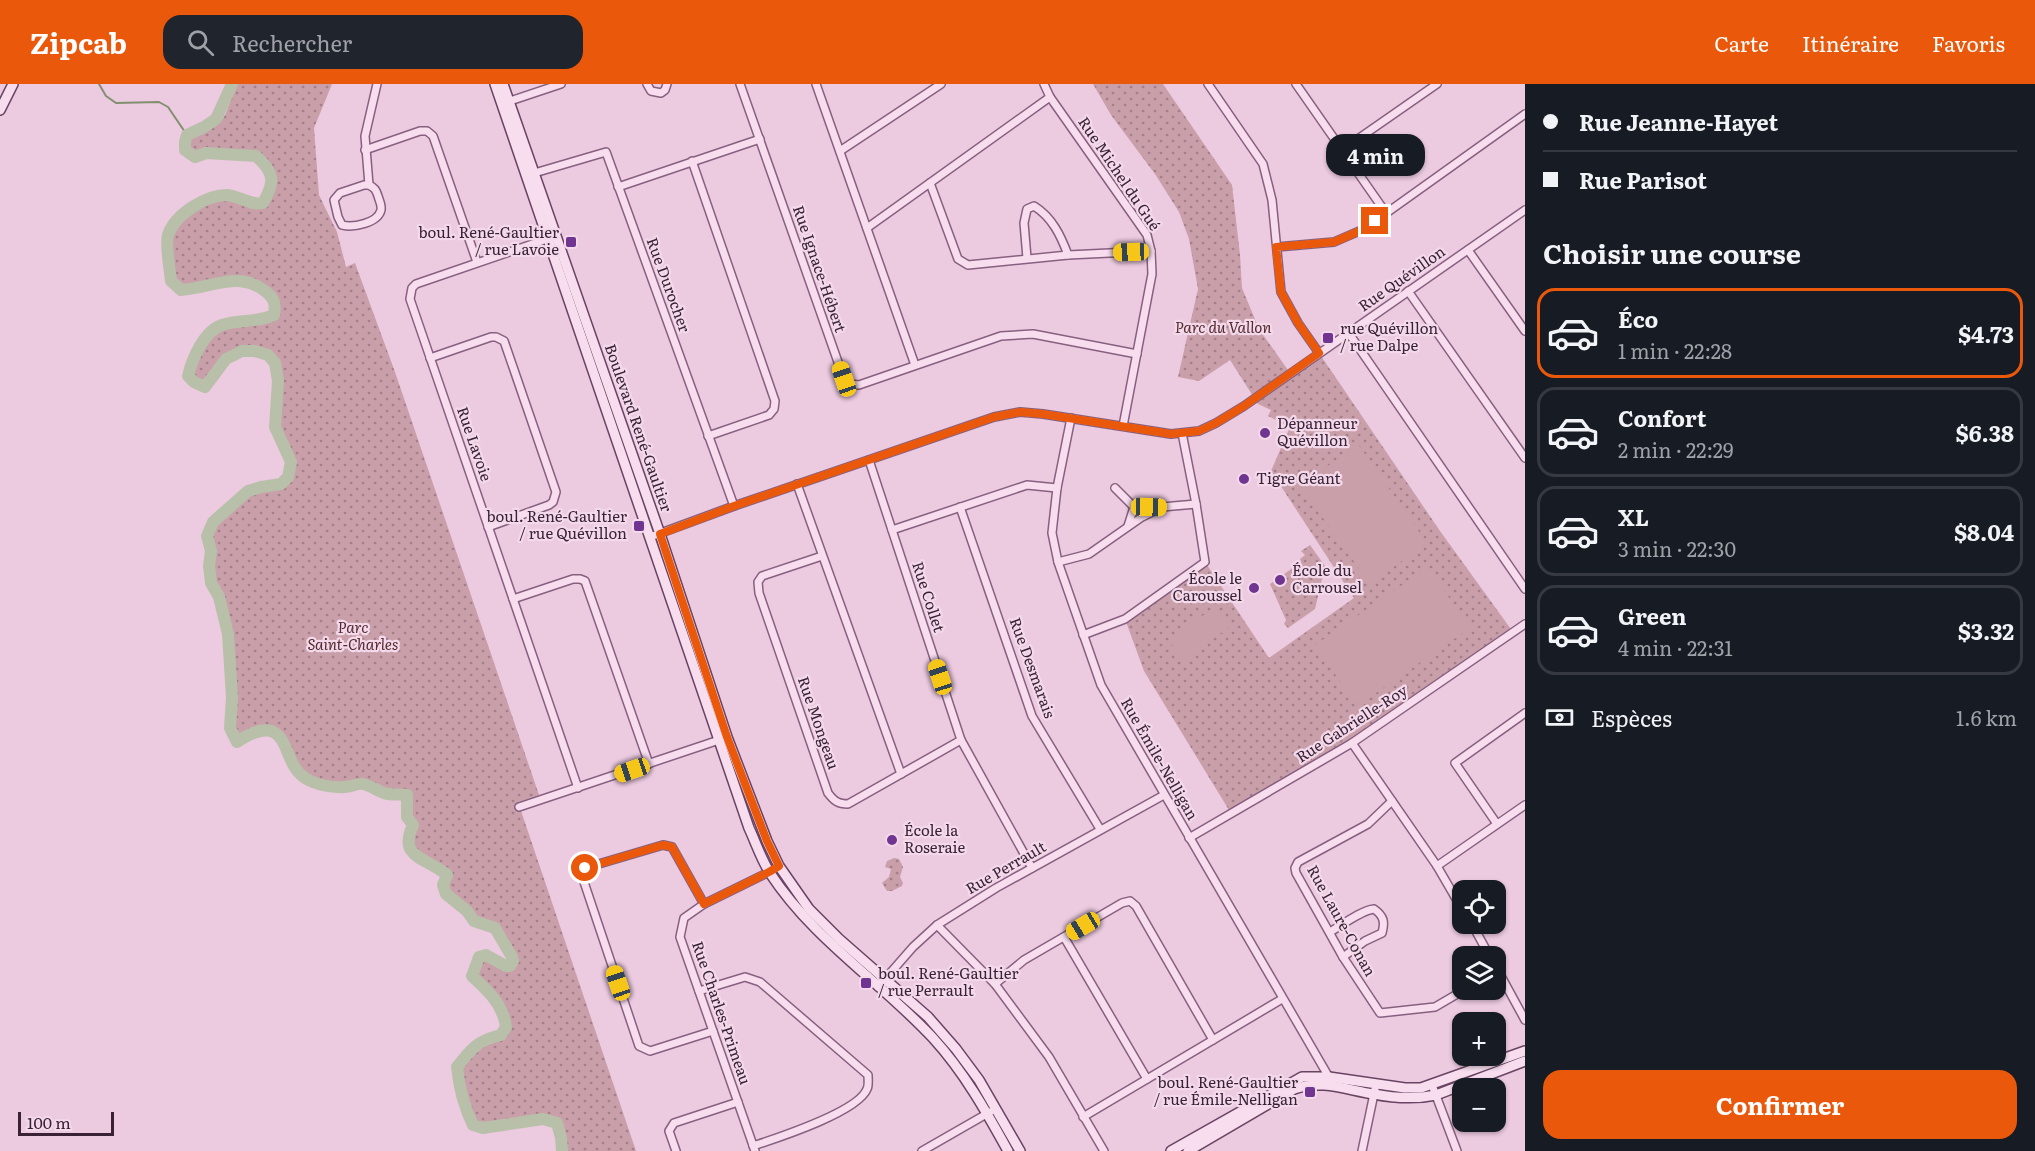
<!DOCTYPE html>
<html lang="fr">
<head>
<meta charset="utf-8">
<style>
	body { margin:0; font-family:Literata,serif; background:#20242c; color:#f1f3f6; height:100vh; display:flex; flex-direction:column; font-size:22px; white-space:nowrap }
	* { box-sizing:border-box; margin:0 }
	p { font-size:20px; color:#9ea1a6 }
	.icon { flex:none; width:33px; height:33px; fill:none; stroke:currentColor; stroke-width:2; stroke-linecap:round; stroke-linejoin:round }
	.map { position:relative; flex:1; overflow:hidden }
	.drawer { display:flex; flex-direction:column; background:#171b24; width:510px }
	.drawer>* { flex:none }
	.banner { display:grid; align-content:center; height:132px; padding:0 18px; background:#171b24 }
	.tools { position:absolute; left:1452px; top:796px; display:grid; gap:12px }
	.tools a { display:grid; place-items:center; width:54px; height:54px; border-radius:12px; background:#171b24; box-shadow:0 2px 4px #0004; font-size:30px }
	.scale { position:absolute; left:18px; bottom:15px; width:96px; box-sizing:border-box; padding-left:6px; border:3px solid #392236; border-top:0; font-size:16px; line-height:21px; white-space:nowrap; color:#392236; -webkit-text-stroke:4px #f3d9ea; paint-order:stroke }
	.end { position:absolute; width:27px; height:27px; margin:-14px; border:8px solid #ea580c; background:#fff; box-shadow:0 0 0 3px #fff }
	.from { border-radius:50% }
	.bubble { position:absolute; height:42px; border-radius:18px; background:#171b24; box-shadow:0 2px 4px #0004; font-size:20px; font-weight:700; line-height:42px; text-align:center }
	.car { position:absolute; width:18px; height:36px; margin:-18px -9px; border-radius:8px; box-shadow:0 0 4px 2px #0007; background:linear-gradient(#f5c518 24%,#345 0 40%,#f5c518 0 76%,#345 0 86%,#f5c518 0) }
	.banner b { display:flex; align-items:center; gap:21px; height:57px; font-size:22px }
	.banner b+b { border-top:2px solid #363941 }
	.banner i { width:15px; height:15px; background:#f1f3f6 }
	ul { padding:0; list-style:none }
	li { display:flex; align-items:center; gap:18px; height:90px; margin:0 12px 9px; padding:0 6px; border:3px solid #363941; border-radius:18px }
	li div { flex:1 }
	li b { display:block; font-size:22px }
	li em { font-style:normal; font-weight:700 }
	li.current { border-color:#ea580c }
	li>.icon { width:54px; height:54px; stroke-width:1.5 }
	h2 { padding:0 18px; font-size:27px; line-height:72px }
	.pay { display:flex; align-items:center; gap:15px; height:66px; padding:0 18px; font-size:22px }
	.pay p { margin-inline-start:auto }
	.button { display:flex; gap:12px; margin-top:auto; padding:12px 18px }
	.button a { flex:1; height:69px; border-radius:18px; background:#ea580c; color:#fff; font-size:24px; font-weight:700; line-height:69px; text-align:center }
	header { display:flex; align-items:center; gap:36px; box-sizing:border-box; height:84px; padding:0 30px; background:#ea580c; color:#fff }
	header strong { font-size:28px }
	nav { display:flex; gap:33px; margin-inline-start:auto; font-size:21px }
	.search { width:420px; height:54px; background:#20242c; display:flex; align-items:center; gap:15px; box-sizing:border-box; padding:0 21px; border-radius:18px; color:#9ea1a6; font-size:22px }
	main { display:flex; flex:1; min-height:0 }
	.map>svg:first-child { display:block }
</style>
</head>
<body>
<header>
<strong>Zipcab</strong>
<div class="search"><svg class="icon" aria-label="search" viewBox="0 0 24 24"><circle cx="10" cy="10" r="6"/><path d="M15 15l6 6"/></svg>Rechercher</div>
<nav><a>Carte</a><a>Itinéraire</a><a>Favoris</a></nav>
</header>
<main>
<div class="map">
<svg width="1525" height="1067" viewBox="0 0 1525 1067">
	<defs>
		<pattern id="park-dots" width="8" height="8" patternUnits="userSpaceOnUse" patternTransform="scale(1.5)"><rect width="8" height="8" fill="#c99fa9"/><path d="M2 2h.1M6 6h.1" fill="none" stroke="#a4818a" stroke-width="1.8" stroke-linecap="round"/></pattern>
	</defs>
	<rect width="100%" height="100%" fill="#eccae0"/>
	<g fill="url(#park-dots)">
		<path d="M 238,0 L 332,0 L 314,44 L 319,111 L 337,148 L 346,183 L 355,179 L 395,288 L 539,711 L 518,718 L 636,1067 L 562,1067 L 561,1054 L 557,1039 L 543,1035 L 483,1044 L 473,1041 L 460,1003 L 457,983 C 471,965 478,956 501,951 L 506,942 C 503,920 488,907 472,892 L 479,873 L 486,871 L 506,882 L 510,881 L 513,877 L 512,873 L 495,844 L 474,837 L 467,827 L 446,810 L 443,801 L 446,791 C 427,773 397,775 413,741 L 407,733 L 406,711 C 400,710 394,711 388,710 C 380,708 372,702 363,700 C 356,699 351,703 345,703 C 332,704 316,701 305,694 C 286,682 288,653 271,647 C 259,644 246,652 237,658 L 230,644 L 232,614 L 228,550 L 219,513 L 211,499 L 209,482 L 211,467 L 207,452 L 213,438 L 248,407 L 261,403 L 281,400 L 288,392 L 291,378 L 275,343 L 278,297 L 275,280 L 268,271 L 255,267 L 242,267 L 226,275 L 205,303 L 194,298 L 188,292 C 192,275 204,247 222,241 C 239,235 257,240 274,231 C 276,219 274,214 264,207 C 238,186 211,204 181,206 L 171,197 C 170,186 165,160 168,151 C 175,130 206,111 227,111 C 239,112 250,121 262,119 C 276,98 275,89 256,72 L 206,69 L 195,73 L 188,65 L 189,54 C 198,48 210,47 219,39 C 229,30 230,11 238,0 Z"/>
		<polygon points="1093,0 1163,0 1232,101 1240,171 1242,204 1259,245 1290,289 1319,269 1440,447 1513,548 1352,659 1232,731 1144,587 1125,535 1205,478 1269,574 1354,514 1271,387 1290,343 1268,332 1271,326 1258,320 1230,276 1199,297 1178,293 1198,205 1189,155 1179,128 1155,90 1111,31"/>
		<polygon points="1310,461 1325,482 1315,525 1288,544 1284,540 1286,536 1270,500 1301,478 1300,475 1305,471 1301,467"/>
		<polygon points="894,774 899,775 903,783 900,793 903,799 902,802 892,807 887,807 882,799 889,793 891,785 885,783 887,777"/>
	</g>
	<g fill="#c99fa9">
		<polygon points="1358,360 1427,459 1370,500 1300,402"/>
		<polygon points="1428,483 1470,544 1357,622 1315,561"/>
		<polygon points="1215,523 1218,525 1230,540 1228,544 1186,575 1182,574 1170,558 1172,553"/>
	</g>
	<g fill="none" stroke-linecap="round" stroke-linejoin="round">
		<polyline stroke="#838f71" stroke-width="2" points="99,0 106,12 116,19 159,18 168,23 187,51"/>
		<path stroke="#b9c0aa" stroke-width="12" d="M 232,0 L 216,35 L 204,43 L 187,51 L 185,58 L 185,66 L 195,73 L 206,69 L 256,72 C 275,89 275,98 263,119 C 251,122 240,112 227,111 C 206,111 175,130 168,151 C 165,160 170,186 171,197 L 181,206 C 212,204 238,186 265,207 C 274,214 276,219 274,231 C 257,239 239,235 222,241 C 204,247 192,275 188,292 L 194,298 L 205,303 L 226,275 L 242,267 L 255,267 L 268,271 L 275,279 L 278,297 L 275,343 L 291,378 L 288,393 L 281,400 L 261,403 L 248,407 L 213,438 L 207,452 L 211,467 L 209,482 L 211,499 L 219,513 L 228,550 L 232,614 L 230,644 L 237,658 C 246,652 259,644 271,647 C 289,653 286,682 305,694 C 316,701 332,704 345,703 C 351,703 357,699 363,700 C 372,702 380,709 388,710 C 394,711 400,710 407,711 L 407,733 L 413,741 C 397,775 427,773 447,791 L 443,801 L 446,810 L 467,827 L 474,837 L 495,844 L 512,873 L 513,877 L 510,882 L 506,882 L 486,871 L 479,873 L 472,892 C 488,907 503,920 506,943 L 501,951 C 478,956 471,965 457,983 C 459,1003 464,1023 473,1041 L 483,1044 L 543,1035 L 557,1039 L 561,1054 L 562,1067"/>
		<defs>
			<g id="street">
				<polyline points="647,0 651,7 661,9 665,6 667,0"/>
				<polyline points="740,0 844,295 850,300 859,301 1001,252 1033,250 1137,270"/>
				<polyline points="816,0 915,281"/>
				<polyline points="1044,0 1050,13 1147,151 1151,167 1152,190 1123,342"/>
				<polyline points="1208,0 1263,80 1272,116 1281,208 1298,239 1319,269"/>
				<polyline points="1296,0 1386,129"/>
				<polyline points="507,18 561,0"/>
				<polyline points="365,66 420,47 427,47 433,52 477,178"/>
				<polyline points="1342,66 1437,0"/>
				<polyline points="840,67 941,0"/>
				<polyline points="692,77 775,317 774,325 769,331 708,352"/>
				<polyline points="531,90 606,68 734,422"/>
				<polyline points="930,99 958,175 968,181 1068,171 1151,167"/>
				<path d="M 364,101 L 369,101 C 375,104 376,106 378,112 C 379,116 382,121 381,126 C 378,139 353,144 342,141 L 338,133 L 334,116 L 340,109 Z"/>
				<polyline points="369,101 365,52 377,0"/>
				<polyline points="618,103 760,55"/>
				<polyline points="867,144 1050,13"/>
				<polyline points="550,154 416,200 412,204 410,215 578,704"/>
				<polyline points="1277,163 1334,158 1364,145 1525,30"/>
				<polyline points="1468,166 1525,247"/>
				<path d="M 1027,174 L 1024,139 L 1027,125 L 1034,122 C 1052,133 1061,152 1068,171"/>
				<polyline points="1408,207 1525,374"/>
				<polyline points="1348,248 1525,505"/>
				<polyline points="430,274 491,253 496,253 504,257 556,408 553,418 549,421 488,443"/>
				<polyline points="1071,334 1057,404 1052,449 1058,478 1101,601 1330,995"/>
				<polyline points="869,376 961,656 1032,784"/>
				<polyline points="797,400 901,690"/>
				<polyline points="1115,404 1134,423"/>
				<polyline points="960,423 1032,632 1100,745"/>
				<polyline points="1128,442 1134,423 1160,423"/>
				<polyline points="892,446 1027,401 1057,404"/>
				<polyline points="650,453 734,422 994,333 1020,328 1043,330 1171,350 1199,347 1216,339 1244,322 1525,126"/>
				<path d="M 822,472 L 762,492 L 758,498 L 759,509 L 828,709 C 834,717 838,720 848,720 L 961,656"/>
				<polyline points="1058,478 1089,470 1142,433 1162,423 1196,420"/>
				<polyline points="513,515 573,495 580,495 585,497 649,680"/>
				<polyline points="1083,551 1125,535 1205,478 1196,420 1182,349"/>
				<polyline points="1352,659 1437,782 1462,825"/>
				<polyline points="1392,717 1368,740 1298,778 1295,784 1296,789 1343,873 1380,929 1435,923 1464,906"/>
				<polyline points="519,723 722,655"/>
				<polyline points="1497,740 1455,679 1525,629"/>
				<polyline points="1189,754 1352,659 1525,540"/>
				<polyline points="1437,782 1525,721"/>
				<polyline points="704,820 672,763 663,761 585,784 583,795 639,962 650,967 713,947"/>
				<polyline points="1472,840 1490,873"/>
				<polyline points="937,841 995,900 1049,973 1104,1067"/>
				<path d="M 1330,848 C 1342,841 1362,826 1374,825 C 1384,832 1385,838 1382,849 L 1365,857 L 1343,873"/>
				<polyline points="1064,853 1147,995"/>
				<polyline points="1496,883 1525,936"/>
				<polyline points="995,900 1024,876 1122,819 1130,817 1136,822 1213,956"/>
				<polyline points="878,903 913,863 937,841 996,804 1164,711"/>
				<path d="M 699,907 L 745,893 L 760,898 L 868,991 C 868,995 869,1002 867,1005 C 858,1028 777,1054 753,1062"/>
				<polyline points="1432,1001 1457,1067"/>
				<polyline points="1083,1033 1282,915"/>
				<polyline points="676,1067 669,1047 674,1039 738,1018"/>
				<polyline points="755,1067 680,853 684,834 704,820 769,788 779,782"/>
				<polyline points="922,1067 990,1028"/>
				<polyline points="1362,1067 1375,1005"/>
			</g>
			<g id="secondary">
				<path d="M 495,0 L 749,744 C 756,759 761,775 770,789 C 813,855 880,897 933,954 C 964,988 986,1027 1008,1067"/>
				<polyline points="503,0 660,450 727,653 767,757 779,782 809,825 839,855 928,933 956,965 979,996 1020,1067"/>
				<polyline points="0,26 13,0"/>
				<polyline points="1171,1067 1302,993 1329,993 1405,1004 1421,1004 1525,967"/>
				<path d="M 1188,1067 L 1294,1005 C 1322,995 1347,1006 1374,1010 C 1394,1014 1416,1015 1436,1011 L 1525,977"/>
			</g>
		</defs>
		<use href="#street" stroke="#876080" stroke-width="10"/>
		<use href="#secondary" stroke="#694363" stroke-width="12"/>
		<use href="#street" stroke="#f7ddee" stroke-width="7"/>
		<use href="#secondary" stroke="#f7ddee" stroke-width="9"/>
	</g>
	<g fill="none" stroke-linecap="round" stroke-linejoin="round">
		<polyline stroke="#ea580c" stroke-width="8" points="585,784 663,761 672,763 704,820 769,788 779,782 767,757 727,653 660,450 734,422 994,333 1020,328 1043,330 1171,350 1199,347 1216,339 1244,322 1319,269 1298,239 1281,208 1276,163 1334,158 1364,145 1375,137"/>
	</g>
	<g fill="#703591" stroke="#f3d9ea" stroke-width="2">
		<rect x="565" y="152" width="12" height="12" rx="3"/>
		<rect x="1322" y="248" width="12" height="12" rx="3"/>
		<circle cx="1265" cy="349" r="6"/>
		<circle cx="1244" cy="395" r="6"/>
		<rect x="633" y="436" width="12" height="12" rx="3"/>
		<circle cx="1280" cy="496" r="6"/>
		<circle cx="1254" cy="504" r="6"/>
		<circle cx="892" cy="756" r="6"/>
		<rect x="860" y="893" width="12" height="12" rx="3"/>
		<rect x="1304" y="1002" width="12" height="12" rx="3"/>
	</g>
	<g text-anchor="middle" stroke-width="4.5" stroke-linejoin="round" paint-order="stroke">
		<g font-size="15" fill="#392236" stroke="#f3d9ea">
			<text transform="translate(1119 90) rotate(56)" y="5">Rue Michel du Gué</text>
			<text transform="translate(819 185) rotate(71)" y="5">Rue Ignace-Hébert</text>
			<text transform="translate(1402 195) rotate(-35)" y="5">Rue Quévillon</text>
			<text transform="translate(668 201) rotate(70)" y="5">Rue Durocher</text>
			<text transform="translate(638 344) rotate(71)" y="5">Boulevard René-Gaultier</text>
			<text transform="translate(474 360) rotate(71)" y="5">Rue Lavoie</text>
			<text transform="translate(928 513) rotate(72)" y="5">Rue Collet</text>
			<text transform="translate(1032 584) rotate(70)" y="5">Rue Desmarais</text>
			<text transform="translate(818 639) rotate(71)" y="5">Rue Mongeau</text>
			<text transform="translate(1352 640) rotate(-33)" y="5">Rue Gabrielle-Roy</text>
			<text transform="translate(1159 675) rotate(60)" y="5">Rue Émile-Nelligan</text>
			<text transform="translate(1006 784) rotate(-30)" y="5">Rue Perrault</text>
			<text transform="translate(1341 837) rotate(61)" y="5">Rue Laure-Conan</text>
			<text transform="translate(721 929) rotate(71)" y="5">Rue Charles-Primeau</text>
		</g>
		<g font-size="15" fill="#392236" stroke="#f3d9ea" text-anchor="start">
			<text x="559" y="154" text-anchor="end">boul. René-Gaultier<tspan x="559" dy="17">/ rue Lavoie</tspan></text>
			<text x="1340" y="250">rue Quévillon<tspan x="1340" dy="17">/ rue Dalpe</tspan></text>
			<text x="1277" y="345">Dépanneur<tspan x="1277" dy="17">Quévillon</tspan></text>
			<text x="1256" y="400">Tigre Géant</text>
			<text x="627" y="438" text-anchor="end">boul. René-Gaultier<tspan x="627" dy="17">/ rue Quévillon</tspan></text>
			<text x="1292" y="492">École du<tspan x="1292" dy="17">Carrousel</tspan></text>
			<text x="1242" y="500" text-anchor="end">École le<tspan x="1242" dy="17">Caroussel</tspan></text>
			<text x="904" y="752">École la<tspan x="904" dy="17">Roseraie</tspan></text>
			<text x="878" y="895">boul. René-Gaultier<tspan x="878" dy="17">/ rue Perrault</tspan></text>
			<text x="1298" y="1004" text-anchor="end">boul. René-Gaultier<tspan x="1298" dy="17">/ rue Émile-Nelligan</tspan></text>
		</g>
		<g font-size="15" font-style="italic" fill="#542a2e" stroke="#f3d9ea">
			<text x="1223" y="249">Parc du Vallon</text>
			<text x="353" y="549">Parc<tspan x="353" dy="17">Saint-Charles</tspan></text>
		</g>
	</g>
</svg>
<div class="tools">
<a><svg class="icon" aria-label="locate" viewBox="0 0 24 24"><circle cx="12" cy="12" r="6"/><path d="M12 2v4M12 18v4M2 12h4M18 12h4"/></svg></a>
<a><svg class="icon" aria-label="layers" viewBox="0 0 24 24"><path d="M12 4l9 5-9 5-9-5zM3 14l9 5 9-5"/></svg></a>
<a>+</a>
<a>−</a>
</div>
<div class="scale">100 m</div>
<i class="end from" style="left:585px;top:784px"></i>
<i class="end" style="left:1375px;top:137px"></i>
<div class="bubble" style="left:1326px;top:50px;width:99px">4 min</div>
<i class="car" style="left:1131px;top:168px;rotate:268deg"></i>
<i class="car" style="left:844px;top:295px;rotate:341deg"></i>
<i class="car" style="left:1149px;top:423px;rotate:91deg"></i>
<i class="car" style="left:940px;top:593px;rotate:342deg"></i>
<i class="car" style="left:632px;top:686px;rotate:251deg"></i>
<i class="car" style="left:1083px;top:842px;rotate:239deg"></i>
<i class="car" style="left:618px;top:899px;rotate:341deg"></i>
</div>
<section class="drawer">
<div class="banner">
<b><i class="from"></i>Rue Jeanne-Hayet</b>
<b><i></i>Rue Parisot</b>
</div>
<h2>Choisir une course</h2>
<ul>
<li class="current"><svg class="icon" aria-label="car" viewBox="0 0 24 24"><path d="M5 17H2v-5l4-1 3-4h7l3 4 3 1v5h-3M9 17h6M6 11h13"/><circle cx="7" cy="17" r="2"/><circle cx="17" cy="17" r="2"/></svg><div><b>Éco</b><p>1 min · 22:28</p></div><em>$4.73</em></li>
<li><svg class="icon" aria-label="car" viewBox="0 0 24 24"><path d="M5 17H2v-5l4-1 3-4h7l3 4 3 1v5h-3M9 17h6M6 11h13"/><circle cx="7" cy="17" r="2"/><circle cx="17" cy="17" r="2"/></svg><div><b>Confort</b><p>2 min · 22:29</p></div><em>$6.38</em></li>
<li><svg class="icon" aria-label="car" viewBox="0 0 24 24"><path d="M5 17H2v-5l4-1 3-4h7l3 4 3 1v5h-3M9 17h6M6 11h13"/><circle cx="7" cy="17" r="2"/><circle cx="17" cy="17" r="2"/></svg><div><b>XL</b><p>3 min · 22:30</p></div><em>$8.04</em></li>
<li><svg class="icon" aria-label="car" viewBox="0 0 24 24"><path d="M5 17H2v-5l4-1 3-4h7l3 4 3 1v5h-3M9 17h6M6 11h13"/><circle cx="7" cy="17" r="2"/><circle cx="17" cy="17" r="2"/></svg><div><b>Green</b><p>4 min · 22:31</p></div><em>$3.32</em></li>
</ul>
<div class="pay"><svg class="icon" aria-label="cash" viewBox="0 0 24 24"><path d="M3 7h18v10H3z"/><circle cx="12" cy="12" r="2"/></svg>Espèces<p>1.6 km</p></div>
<div class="button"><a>Confirmer</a></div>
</section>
</main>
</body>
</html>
